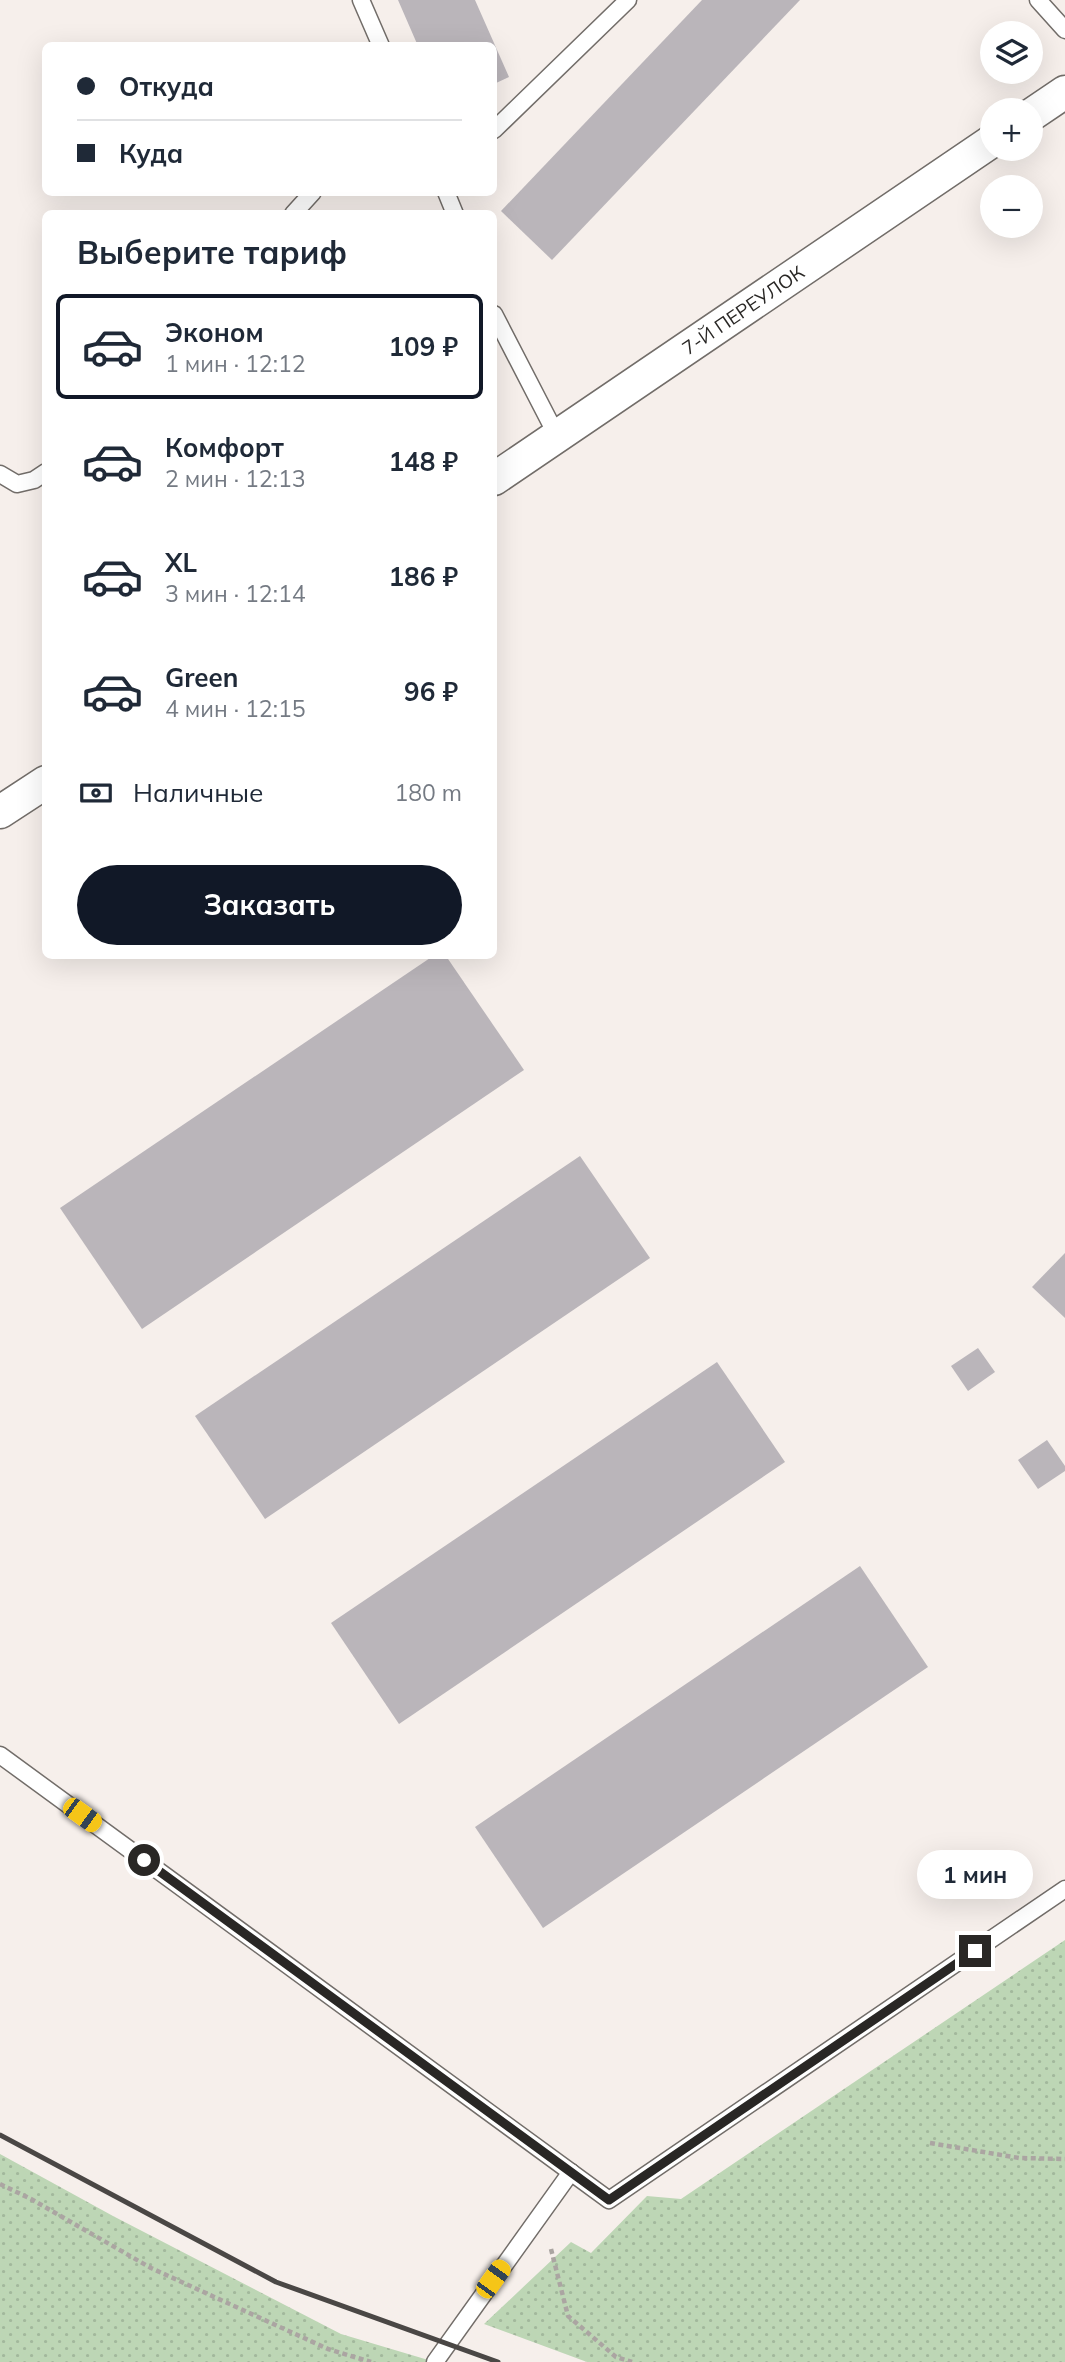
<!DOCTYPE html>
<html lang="ru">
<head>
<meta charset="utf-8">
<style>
	body { margin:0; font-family:Mulish,sans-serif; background:#f2f2f3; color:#1f2937; height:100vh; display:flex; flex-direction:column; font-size:26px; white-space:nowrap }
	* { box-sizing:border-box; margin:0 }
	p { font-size:23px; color:#747a83 }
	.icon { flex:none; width:38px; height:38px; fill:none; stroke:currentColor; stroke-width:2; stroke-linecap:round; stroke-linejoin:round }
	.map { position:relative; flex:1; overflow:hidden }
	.panel { position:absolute; left:42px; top:210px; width:455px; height:749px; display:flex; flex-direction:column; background:#fff; border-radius:10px; box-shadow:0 7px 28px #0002 }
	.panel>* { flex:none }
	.hud { position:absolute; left:42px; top:42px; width:455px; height:154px; border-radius:10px; box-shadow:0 7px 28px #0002; display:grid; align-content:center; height:154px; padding:0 35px; background:#fff }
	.controls { position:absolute; left:980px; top:21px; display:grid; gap:14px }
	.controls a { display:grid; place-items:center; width:63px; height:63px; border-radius:50%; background:#fff; box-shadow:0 7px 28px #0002; font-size:35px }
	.end { position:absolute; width:32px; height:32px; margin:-16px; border:9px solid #292725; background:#fff; box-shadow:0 0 0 4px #fff }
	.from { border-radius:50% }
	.bubble { position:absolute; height:49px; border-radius:24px; background:#fff; box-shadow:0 7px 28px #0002; font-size:23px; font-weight:700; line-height:49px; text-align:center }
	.car { position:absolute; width:21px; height:42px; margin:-21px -10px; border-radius:9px; box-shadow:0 0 5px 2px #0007; background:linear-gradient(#f5c518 24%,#345 0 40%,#f5c518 0 76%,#345 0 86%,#f5c518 0) }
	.hud b { display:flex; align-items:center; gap:24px; height:66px; font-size:26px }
	.hud b+b { border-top:2px solid #e0e1e3 }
	.hud i { width:18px; height:18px; background:#1f2937 }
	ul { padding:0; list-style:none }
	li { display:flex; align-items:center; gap:21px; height:105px; margin:0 14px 10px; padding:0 21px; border:4px solid transparent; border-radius:10px }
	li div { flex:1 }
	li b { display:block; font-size:26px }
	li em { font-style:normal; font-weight:700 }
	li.on { border-color:#111827 }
	li>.icon { width:63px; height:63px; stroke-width:1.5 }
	h2 { padding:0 35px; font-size:32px; line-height:84px }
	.pay { display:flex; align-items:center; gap:18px; height:77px; padding:0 35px; font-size:26px }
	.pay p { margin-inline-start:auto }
	.button { display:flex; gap:14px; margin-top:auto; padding:14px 35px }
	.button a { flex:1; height:80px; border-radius:42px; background:#111827; color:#fff; font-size:28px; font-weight:700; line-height:80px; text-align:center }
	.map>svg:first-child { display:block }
</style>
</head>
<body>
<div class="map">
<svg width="1065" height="2362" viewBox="0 0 1065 2362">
	<defs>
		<pattern id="grass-dots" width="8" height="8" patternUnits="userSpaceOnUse" patternTransform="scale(1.75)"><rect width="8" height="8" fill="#bdd6b5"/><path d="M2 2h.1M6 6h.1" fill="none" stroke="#a2b89c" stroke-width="1.8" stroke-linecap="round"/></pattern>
	</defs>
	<rect width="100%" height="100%" fill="#f6efeb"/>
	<g fill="url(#grass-dots)">
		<polygon points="1065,1940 1065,2362 587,2362 484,2324 571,2242 591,2253 647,2196 681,2199"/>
		<polygon points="0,2154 113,2216 341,2334 435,2362 0,2362"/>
	</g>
	<g fill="#bab5ba">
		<polygon points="398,0 475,0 509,77 494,84 494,46 418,46"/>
		<polygon points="702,0 800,0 552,260 501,211"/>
		<polygon points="433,956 446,956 524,1070 142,1329 60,1208"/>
		<polygon points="580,1156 650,1258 265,1519 195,1416"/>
		<polygon points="1065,1253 1065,1318 1032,1287"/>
		<polygon points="978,1348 995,1372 968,1391 951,1366"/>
		<polygon points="717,1362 785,1462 399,1724 331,1623"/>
		<polygon points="1047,1440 1065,1466 1065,1471 1038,1489 1018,1460"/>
		<polygon points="860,1566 928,1667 543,1928 475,1827"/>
	</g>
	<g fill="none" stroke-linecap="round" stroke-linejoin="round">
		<defs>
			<g id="service">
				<polyline points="361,0 381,46"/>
				<polyline points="1038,0 1065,30"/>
				<polyline points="494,130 628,0"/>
				<polyline points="446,192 455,214"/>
				<polyline points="293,214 313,192"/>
				<polyline points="494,314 557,436"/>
				<polyline points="0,474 17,484 34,480 46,472"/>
				<polyline points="0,1755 609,2200 1065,1889"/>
				<polyline points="435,2362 571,2172"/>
			</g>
			<g id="minor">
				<polyline points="1031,115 1065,92"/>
				<path id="s1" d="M 494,479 L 992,141"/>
				<polyline points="0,812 46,782"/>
			</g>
		</defs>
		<use href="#service" stroke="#726d69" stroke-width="19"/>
		<use href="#minor" stroke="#726d69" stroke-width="35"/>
		<g stroke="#aba5a2" stroke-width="4.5" stroke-dasharray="5 3.5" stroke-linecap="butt">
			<polyline points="930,2143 1019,2158 1065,2159"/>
			<polyline points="0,2184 31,2199 151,2268 328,2349 371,2362"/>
			<polyline points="551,2249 568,2316 616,2357 632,2362"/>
		</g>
		<use href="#service" stroke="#fff" stroke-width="16"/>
		<use href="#minor" stroke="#fff" stroke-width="32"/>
		<polyline stroke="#4a4745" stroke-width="5" points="0,2135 276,2282 498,2362"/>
	</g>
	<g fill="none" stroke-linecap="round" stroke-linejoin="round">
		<polyline stroke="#292725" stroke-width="9" points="144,1860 609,2200 975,1951"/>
	</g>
	<g text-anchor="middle" stroke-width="5" stroke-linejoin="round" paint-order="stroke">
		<g font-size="19" fill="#292725" stroke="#fff">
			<text dy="7" stroke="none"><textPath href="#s1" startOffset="301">7-Й ПЕРЕУЛОК</textPath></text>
		</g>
	</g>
</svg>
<div class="controls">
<a><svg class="icon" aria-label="layers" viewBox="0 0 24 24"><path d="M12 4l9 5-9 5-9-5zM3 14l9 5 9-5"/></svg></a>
<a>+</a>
<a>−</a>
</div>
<i class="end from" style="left:144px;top:1860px"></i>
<i class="end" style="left:975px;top:1951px"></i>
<div class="bubble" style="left:917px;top:1850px;width:116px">1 мин</div>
<i class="car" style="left:82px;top:1815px;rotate:126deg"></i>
<i class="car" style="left:493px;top:2279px;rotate:36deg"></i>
<div class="hud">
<b><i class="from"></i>Откуда</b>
<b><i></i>Куда</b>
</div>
<section class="panel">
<h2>Выберите тариф</h2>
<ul>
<li class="on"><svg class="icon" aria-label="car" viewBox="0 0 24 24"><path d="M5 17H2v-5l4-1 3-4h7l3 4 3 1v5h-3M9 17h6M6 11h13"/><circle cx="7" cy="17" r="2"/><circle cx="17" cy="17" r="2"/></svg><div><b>Эконом</b><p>1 мин · 12:12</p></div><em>109 ₽</em></li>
<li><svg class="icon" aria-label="car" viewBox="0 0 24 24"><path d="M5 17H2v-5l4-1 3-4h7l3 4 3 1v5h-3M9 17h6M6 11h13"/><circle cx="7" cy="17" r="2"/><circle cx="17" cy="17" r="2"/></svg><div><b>Комфорт</b><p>2 мин · 12:13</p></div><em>148 ₽</em></li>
<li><svg class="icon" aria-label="car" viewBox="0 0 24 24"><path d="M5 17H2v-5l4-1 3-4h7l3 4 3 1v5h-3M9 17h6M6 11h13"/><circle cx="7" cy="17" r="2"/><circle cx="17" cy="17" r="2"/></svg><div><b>XL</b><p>3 мин · 12:14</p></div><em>186 ₽</em></li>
<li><svg class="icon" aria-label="car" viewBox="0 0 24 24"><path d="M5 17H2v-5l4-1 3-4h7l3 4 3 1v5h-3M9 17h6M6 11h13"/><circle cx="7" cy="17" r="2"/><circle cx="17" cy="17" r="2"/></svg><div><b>Green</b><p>4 мин · 12:15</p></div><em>96 ₽</em></li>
</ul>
<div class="pay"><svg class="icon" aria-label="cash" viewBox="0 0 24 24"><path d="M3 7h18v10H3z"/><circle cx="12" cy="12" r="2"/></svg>Наличные<p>180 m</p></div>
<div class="button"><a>Заказать</a></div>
</section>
</div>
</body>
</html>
